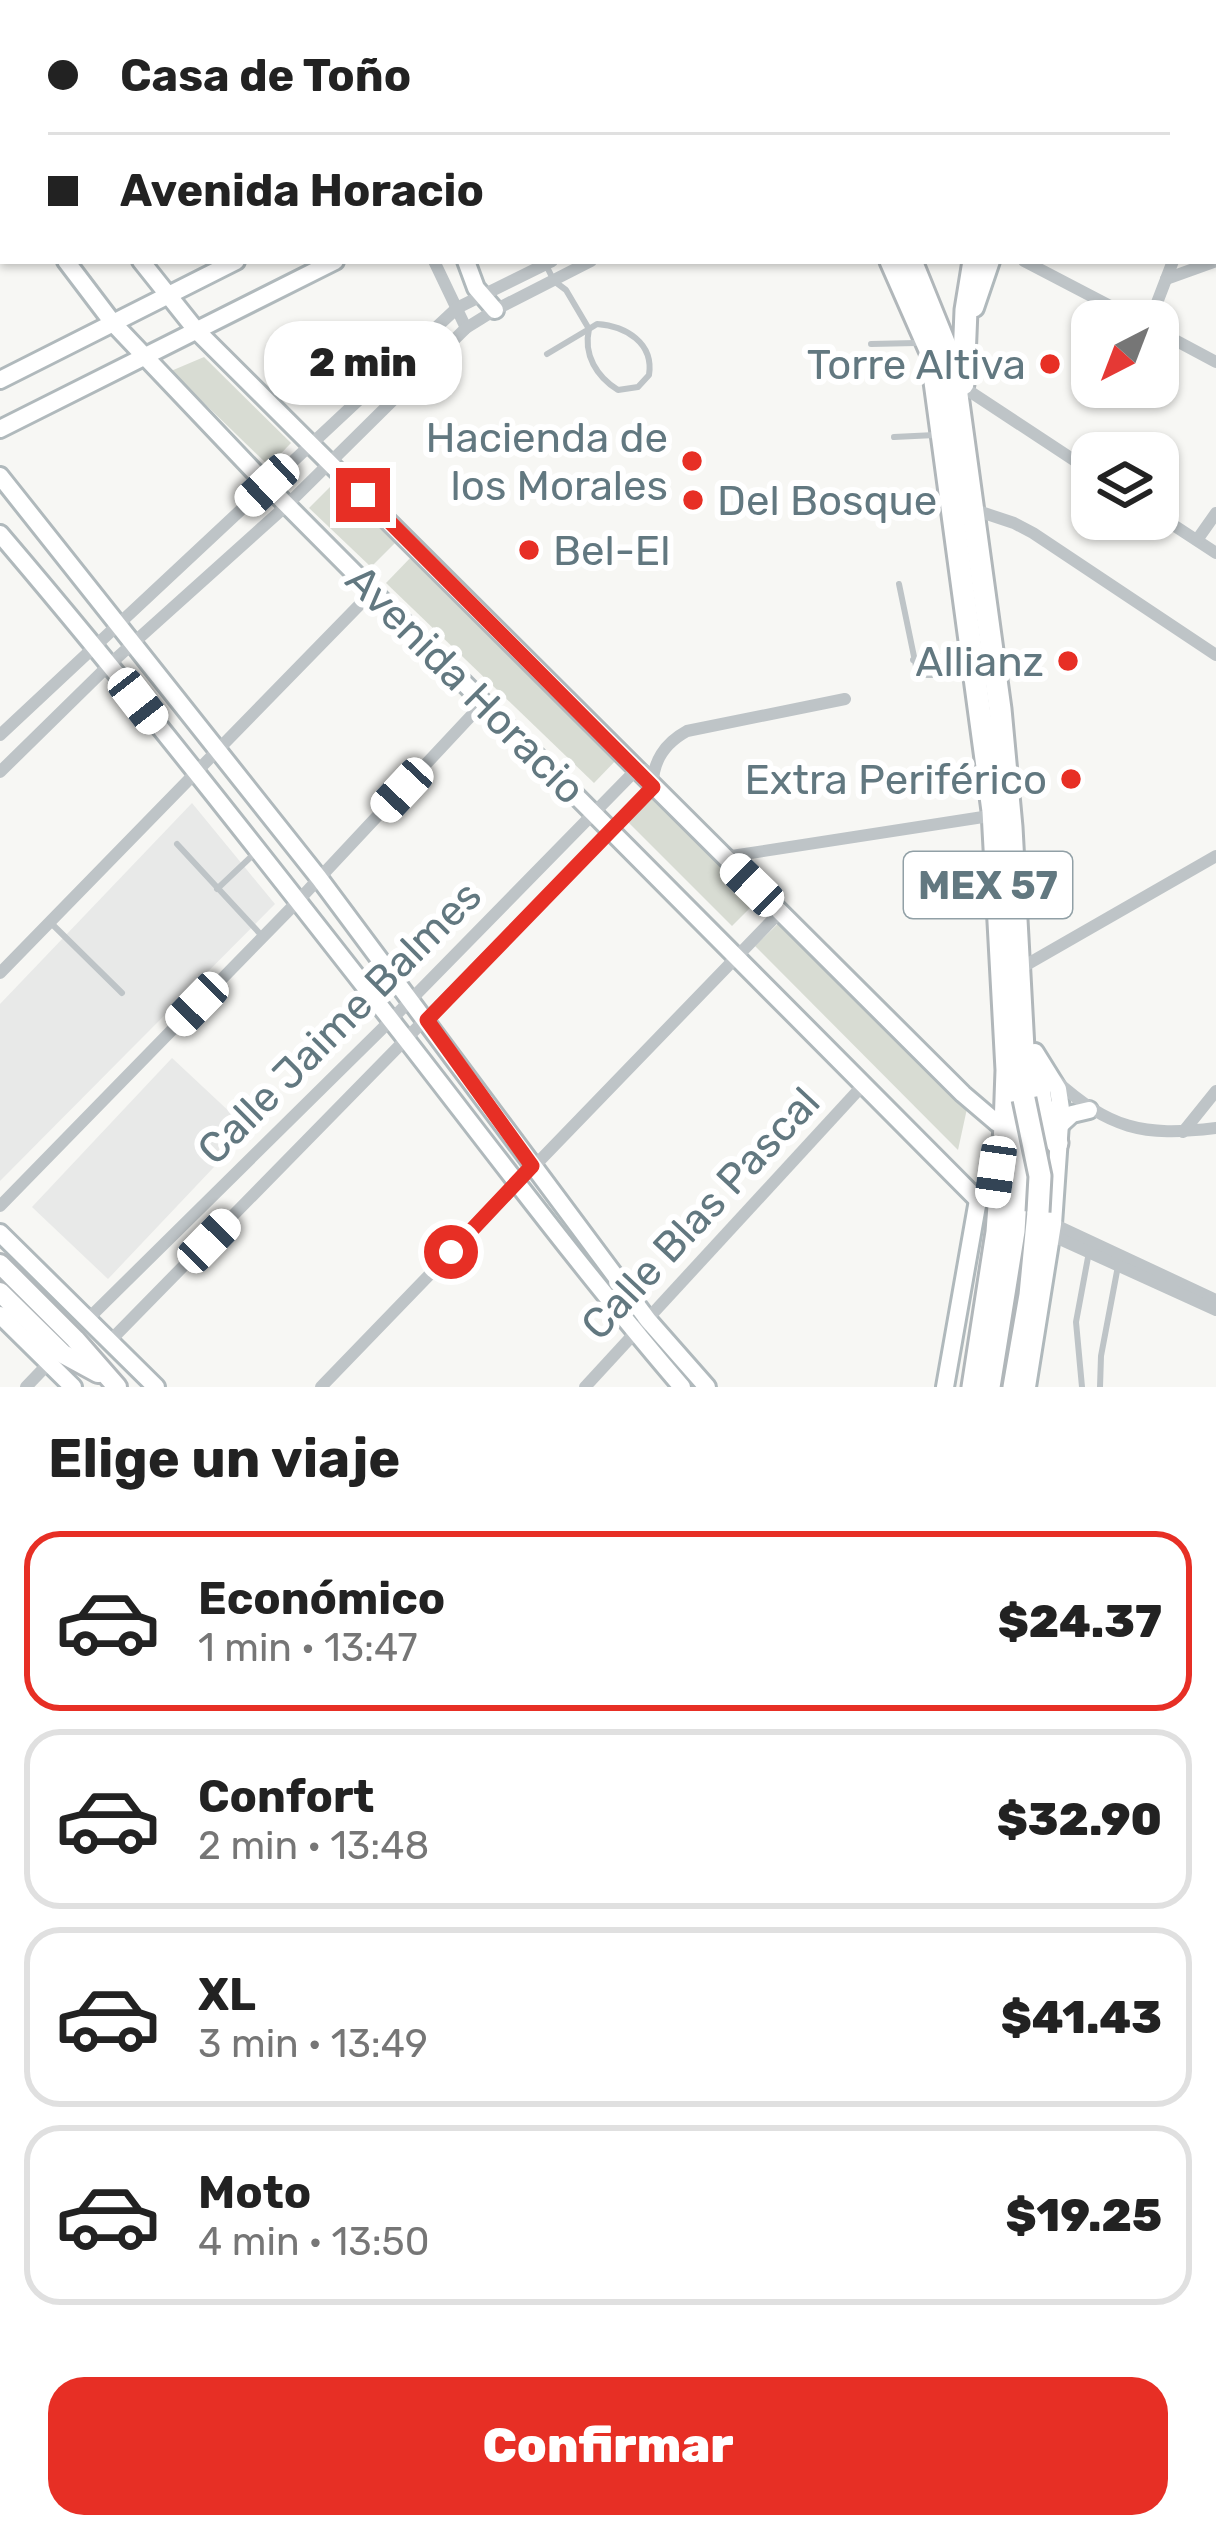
<!DOCTYPE html>
<html lang="es">
<head>
<meta charset="utf-8">
<style>
	body { margin:0; font-family:Rubik,sans-serif; background:#f2f2f2; color:#222; height:100vh; display:flex; flex-direction:column; font-size:45px; white-space:nowrap }
	* { box-sizing:border-box; margin:0 }
	p { font-size:39px; color:#767676 }
	.icon { flex:none; width:66px; height:66px; fill:none; stroke:currentColor; stroke-width:2; stroke-linecap:round; stroke-linejoin:round }
	.map { position:relative; height:1387px; overflow:hidden }
	.side { display:flex; flex-direction:column; background:#fff; flex:1 }
	.side>* { flex:none }
	.banner { position:absolute; left:0px; top:0px; width:1218px; height:264px; box-shadow:0 3px 9px #0004; display:grid; align-content:center; height:264px; padding:0 48px; background:#fff }
	.needle { width:78px; rotate:222deg }
	.fabs { position:absolute; left:1071px; top:300px; display:grid; gap:24px }
	.fabs a { display:grid; place-items:center; width:108px; height:108px; border-radius:24px; background:#fff; box-shadow:0 3px 9px #0004; font-size:60px }
	.end { position:absolute; width:54px; height:54px; margin:-27px; border:15px solid #e72f25; background:#fff; box-shadow:0 0 0 6px #fff }
	.from { border-radius:50% }
	.bubble { position:absolute; height:84px; border-radius:36px; background:#fff; box-shadow:0 3px 9px #0004; font-size:39px; font-weight:800; line-height:84px; text-align:center }
	.car { position:absolute; width:36px; height:72px; margin:-36px -18px; border-radius:15px; box-shadow:0 0 9px 3px #0007; background:linear-gradient(#fff 24%,#345 0 40%,#fff 0 76%,#345 0 86%,#fff 0) }
	.banner b { display:flex; align-items:center; gap:42px; height:114px; font-size:45px }
	.banner b+b { border-top:3px solid #e0e0e0 }
	.banner i { width:30px; height:30px; background:#222 }
	ul { padding:0; list-style:none }
	li { display:flex; align-items:center; gap:36px; height:180px; margin:0 24px 18px; padding:0 24px; border:6px solid #e0e0e0; border-radius:36px }
	li div { flex:1 }
	li b { display:block; font-size:45px }
	li em { font-style:normal; font-weight:800 }
	li.on { border-color:#e72f25 }
	li>.icon { width:108px; height:108px; stroke-width:1.5 }
	h2 { padding:0 48px; font-size:54px; line-height:144px }
	.cta { display:flex; gap:24px; margin-top:auto; padding:24px 48px }
	.cta a { flex:1; height:138px; border-radius:36px; background:#e72f25; color:#fff; font-size:48px; font-weight:800; line-height:138px; text-align:center }
	.map>svg:first-child { display:block }
</style>
</head>
<body>
<div class="map">
<svg width="1216" height="1387" viewBox="0 0 1216 1387">
	<rect width="100%" height="100%" fill="#f7f7f4"/>
	<g fill="#e8e9e8">
		<polygon points="192,803 275,904 0,1181 0,1004"/>
		<polygon points="172,1058 249,1130 108,1279 32,1207"/>
	</g>
	<g fill="#d8dcd3">
		<polygon points="204,357 291,443 269,466 171,371"/>
		<polygon points="336,481 398,540 371,567 309,508"/>
		<polygon points="414,554 621,755 594,783 386,583"/>
		<polygon points="652,792 759,899 732,926 625,819"/>
		<polygon points="785,917 968,1104 958,1150 755,946"/>
	</g>
	<g fill="none" stroke-linecap="round" stroke-linejoin="round">
		<defs>
			<g id="secondary">
				<polyline points="729,0 735,3"/>
				<polyline points="750,3 757,0"/>
				<polyline points="924,3 926,0"/>
				<polyline points="1071,3 1072,0"/>
				<polyline points="0,69 3,73"/>
				<polyline points="0,173 3,177"/>
				<polyline points="66,261 113,323 267,485 978,1200"/>
				<polyline points="141,261 196,330 963,1094 997,1123"/>
				<polyline points="466,261 476,288 495,310"/>
				<polyline points="975,308 991,261"/>
				<polyline points="0,380 236,261"/>
				<polyline points="0,429 335,261"/>
				<polyline points="0,476 319,878 648,1320 707,1387"/>
				<path d="M 0,534 C 140,698 272,868 405,1038 C 496,1155 585,1274 682,1387"/>
				<polyline points="1059,1126 1072,1114 1089,1110"/>
				<polyline points="0,1233 156,1387"/>
				<polyline points="0,1315 73,1387"/>
				<polyline points="945,1387 978,1200 996,1172"/>
				<polyline points="1027,1387 1053,1224 1061,1109 1058,1089 1035,1052"/>
			</g>
			<g id="primary">
				<polyline points="0,1264 75,1339 117,1387"/>
				<polyline points="0,1292 63,1354 98,1373"/>
			</g>
			<g id="highway">
				<polyline points="831,3 832,0"/>
				<polyline points="849,3 850,0"/>
				<polyline points="896,3 898,0"/>
				<polyline points="1038,3 1039,0"/>
				<polyline points="1056,3 1057,0"/>
				<polyline points="891,261 931,352 993,811 1007,1070 1005,1127 997,1232 973,1387"/>
				<polyline points="911,261 945,345 957,395 1000,709 1011,827 1024,1067 1014,1231 989,1387"/>
				<polyline points="963,384 966,310 974,261"/>
				<polyline points="1036,1063 1041,1103 1057,1143"/>
				<polyline points="1014,1387 1030,1295 1038,1212"/>
			</g>
		</defs>
		<use href="#secondary" stroke="#b0b9bc" stroke-width="22"/>
		<use href="#primary" stroke="#b2b8bb" stroke-width="24"/>
		<use href="#highway" stroke="#b1b7ba" stroke-width="27"/>
		<g stroke="#bec4c7" stroke-width="6">
			<polyline points="546,265 554,281 566,290 589,329 547,354"/>
			<path d="M 597,324 C 626,326 654,343 649,375 L 638,387 L 618,390 C 597,377 583,355 589,329 Z"/>
			<polyline points="871,344 916,343"/>
			<polyline points="894,437 935,435"/>
			<polyline points="899,584 917,671 921,675 966,675"/>
			<polyline points="913,660 964,653"/>
			<polyline points="177,844 263,937"/>
			<polyline points="217,889 254,854"/>
			<polyline points="52,924 122,993"/>
			<polyline points="1082,1387 1076,1322 1089,1252"/>
			<polyline points="1100,1387 1101,1356 1118,1266"/>
		</g>
		<g stroke="#bec4c7" stroke-width="12">
			<polyline points="221,0 223,3"/>
			<polyline points="257,0 259,3"/>
			<polyline points="514,0 515,3"/>
			<polyline points="158,3 161,0"/>
			<polyline points="943,3 946,0"/>
			<polyline points="1215,148 1216,145"/>
			<polyline points="434,261 466,328"/>
			<polyline points="1024,261 1139,321"/>
			<polyline points="1166,279 1216,261"/>
			<polyline points="1150,321 1173,261"/>
			<polyline points="1158,331 1216,362"/>
			<polyline points="963,387 1092,472"/>
			<polyline points="981,512 1014,523 1033,533 1216,655"/>
			<polyline points="1158,515 1216,553"/>
			<polyline points="1197,540 1216,513"/>
			<polyline points="0,735 457,308 552,261"/>
			<polyline points="0,772 110,664 287,505 466,328 495,310 591,261"/>
			<polyline points="725,857 983,817"/>
			<polyline points="1026,965 1216,856"/>
			<polyline points="0,973 373,591"/>
			<path d="M 1054,1079 C 1110,1129 1142,1137 1216,1128"/>
			<polyline points="1183,1132 1216,1091"/>
			<polyline points="0,1206 297,902 484,702"/>
			<polyline points="1053,1224 1216,1300"/>
			<polyline points="1051,1235 1216,1310"/>
			<polyline points="88,1319 391,1020 636,770 645,770"/>
			<path d="M 110,1341 L 653,787 C 652,762 665,743 687,731 L 845,699"/>
			<polyline points="26,1387 49,1363"/>
			<polyline points="321,1387 780,912"/>
			<polyline points="585,1387 864,1084"/>
		</g>
		<use href="#secondary" stroke="#fff" stroke-width="16"/>
		<use href="#primary" stroke="#fff" stroke-width="18"/>
		<use href="#highway" stroke="#fff" stroke-width="21"/>
		<defs>
			<polyline id="highway-bridge" points="1024,1099 1040,1176 1038,1212"/>
		</defs>
		<use href="#highway-bridge" stroke="#b1b7ba" stroke-width="27" stroke-linecap="butt"/>
		<use href="#highway-bridge" stroke="#fff" stroke-width="21"/>
	</g>
	<g fill="none" stroke-linecap="round" stroke-linejoin="round">
		<polyline stroke="#e72f25" stroke-width="15" points="363,495 653,787 427,1020 532,1166 451,1252"/>
	</g>
	<g fill="#e72f25" stroke="#fff" stroke-width="4.5">
		<circle cx="1050" cy="364" r="12"/>
		<circle cx="692" cy="461" r="12"/>
		<circle cx="693" cy="500" r="12"/>
		<circle cx="529" cy="550" r="12"/>
		<circle cx="1068" cy="661" r="12"/>
		<circle cx="1071" cy="779" r="12"/>
	</g>
	<g text-anchor="middle" stroke-width="12" stroke-linejoin="round" paint-order="stroke">
		<rect fill="#fff" stroke="#91a0a6" stroke-width="3" x="904" y="852" width="168" height="66" rx="9"/>
		<g font-size="39" font-weight="bold" fill="#627880">
			<text x="988" y="899">MEX 57</text>
		</g>
		<g font-size="42" fill="#627880" stroke="#fff" text-anchor="end">
			<text x="1026" y="379">Torre Altiva</text>
			<text x="668" y="452">Hacienda de<tspan x="668" dy="48">los Morales</tspan></text>
			<text x="717" y="515" text-anchor="start">Del Bosque</text>
			<text x="553" y="565" text-anchor="start">Bel-El</text>
			<text x="1044" y="676">Allianz</text>
			<text x="1047" y="794">Extra Periférico</text>
		</g>
		<g font-size="42" fill="#627880" stroke="#fff">
			<text transform="translate(466 684) rotate(45)" y="15">Avenida Horacio</text>
			<text transform="translate(339 1022) rotate(-45)" y="15">Calle Jaime Balmes</text>
			<text transform="translate(700 1213) rotate(-47)" y="15">Calle Blas Pascal</text>
		</g>
	</g>
</svg>
<div class="fabs">
<a><svg class="needle" viewBox="-14 -14 28 28"><path d="M0-13l5 13h-10z" fill="#e53935"/><path d="M0 13l5-13h-10z" fill="#767676"/></svg></a>
<a><svg class="icon" aria-label="layers" viewBox="0 0 24 24"><path d="M12 4l9 5-9 5-9-5zM3 14l9 5 9-5"/></svg></a>
</div>
<i class="end from" style="left:451px;top:1252px"></i>
<i class="end" style="left:363px;top:495px"></i>
<div class="bubble" style="left:264px;top:321px;width:198px">2 min</div>
<i class="car" style="left:267px;top:485px;rotate:227deg"></i>
<i class="car" style="left:138px;top:701px;rotate:142deg"></i>
<i class="car" style="left:402px;top:790px;rotate:223deg"></i>
<i class="car" style="left:752px;top:885px;rotate:314deg"></i>
<i class="car" style="left:197px;top:1004px;rotate:224deg"></i>
<i class="car" style="left:996px;top:1172px;rotate:188deg"></i>
<i class="car" style="left:209px;top:1241px;rotate:44deg"></i>
<div class="banner">
<b><i class="from"></i>Casa de Toño</b>
<b><i></i>Avenida Horacio</b>
</div>
</div>
<section class="side">
<h2>Elige un viaje</h2>
<ul>
<li class="on"><svg class="icon" aria-label="car" viewBox="0 0 24 24"><path d="M5 17H2v-5l4-1 3-4h7l3 4 3 1v5h-3M9 17h6M6 11h13"/><circle cx="7" cy="17" r="2"/><circle cx="17" cy="17" r="2"/></svg><div><b>Económico</b><p>1 min · 13:47</p></div><em>$24.37</em></li>
<li><svg class="icon" aria-label="car" viewBox="0 0 24 24"><path d="M5 17H2v-5l4-1 3-4h7l3 4 3 1v5h-3M9 17h6M6 11h13"/><circle cx="7" cy="17" r="2"/><circle cx="17" cy="17" r="2"/></svg><div><b>Confort</b><p>2 min · 13:48</p></div><em>$32.90</em></li>
<li><svg class="icon" aria-label="car" viewBox="0 0 24 24"><path d="M5 17H2v-5l4-1 3-4h7l3 4 3 1v5h-3M9 17h6M6 11h13"/><circle cx="7" cy="17" r="2"/><circle cx="17" cy="17" r="2"/></svg><div><b>XL</b><p>3 min · 13:49</p></div><em>$41.43</em></li>
<li><svg class="icon" aria-label="car" viewBox="0 0 24 24"><path d="M5 17H2v-5l4-1 3-4h7l3 4 3 1v5h-3M9 17h6M6 11h13"/><circle cx="7" cy="17" r="2"/><circle cx="17" cy="17" r="2"/></svg><div><b>Moto</b><p>4 min · 13:50</p></div><em>$19.25</em></li>
</ul>
<div class="cta"><a>Confirmar</a></div>
</section>
</body>
</html>
